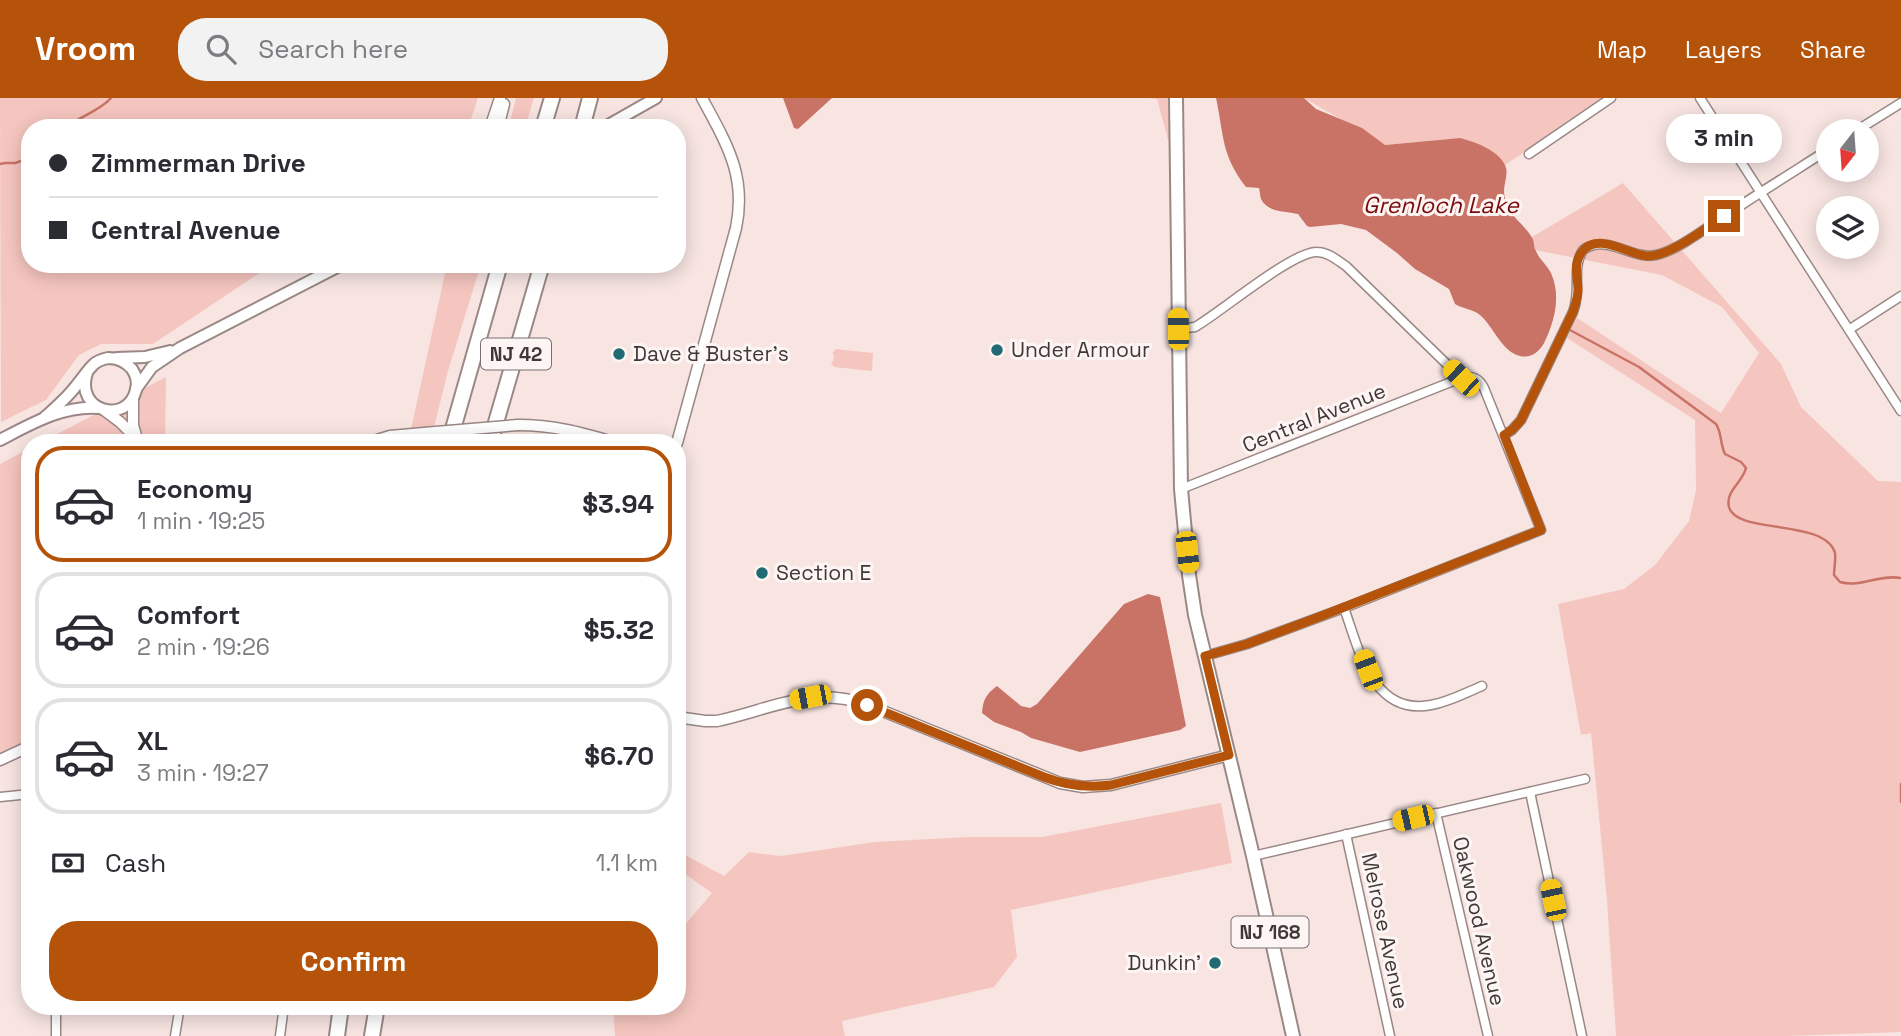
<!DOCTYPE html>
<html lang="en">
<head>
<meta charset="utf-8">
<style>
	body { margin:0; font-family:"Space Grotesk",sans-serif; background:#f2f2f3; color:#2b2b33; height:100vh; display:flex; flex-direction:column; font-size:26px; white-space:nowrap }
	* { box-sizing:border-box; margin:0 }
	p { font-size:23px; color:#7c7c81 }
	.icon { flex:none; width:38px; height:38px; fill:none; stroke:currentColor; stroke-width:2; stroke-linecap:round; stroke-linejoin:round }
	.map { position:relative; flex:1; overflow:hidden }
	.drawer { position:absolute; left:21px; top:336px; width:665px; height:581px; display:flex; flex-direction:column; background:#fff; border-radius:28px; box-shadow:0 4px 18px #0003 }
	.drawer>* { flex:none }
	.hud { position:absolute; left:21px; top:21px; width:665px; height:154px; border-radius:28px; box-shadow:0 4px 18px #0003; display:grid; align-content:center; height:154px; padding:0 28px; background:#fff }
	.needle { width:46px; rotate:197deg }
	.fabs { position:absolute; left:1816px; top:21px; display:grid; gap:14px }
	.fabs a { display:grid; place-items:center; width:63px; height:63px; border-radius:50%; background:#fff; box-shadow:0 4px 18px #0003; font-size:35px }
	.end { position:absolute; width:32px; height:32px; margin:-16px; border:9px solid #b45309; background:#fff; box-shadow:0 0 0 4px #fff }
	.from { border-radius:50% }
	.bubble { position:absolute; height:49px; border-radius:24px; background:#fff; box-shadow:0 4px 18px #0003; font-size:23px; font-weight:800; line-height:49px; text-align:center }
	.car { position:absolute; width:21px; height:42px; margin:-21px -10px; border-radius:9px; box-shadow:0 0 5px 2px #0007; background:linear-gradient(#f5c518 24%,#345 0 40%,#f5c518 0 76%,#345 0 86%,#f5c518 0) }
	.hud b { display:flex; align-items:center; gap:24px; height:66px; font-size:26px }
	.hud b+b { border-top:2px solid #e1e1e2 }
	.hud i { width:18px; height:18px; background:#2b2b33 }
	ul { padding:12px 0 0; list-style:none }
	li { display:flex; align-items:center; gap:21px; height:116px; margin:0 14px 10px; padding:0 14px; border:4px solid #e1e1e2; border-radius:28px }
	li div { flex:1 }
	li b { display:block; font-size:26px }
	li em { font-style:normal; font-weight:800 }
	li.current { border-color:#b45309 }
	li>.icon { width:63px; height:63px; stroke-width:1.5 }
	.pay { display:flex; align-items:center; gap:18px; height:77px; padding:0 28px; font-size:26px }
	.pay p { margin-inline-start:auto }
	.cta { display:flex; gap:14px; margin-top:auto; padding:14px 28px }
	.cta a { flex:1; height:80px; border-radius:28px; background:#b45309; color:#fff; font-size:28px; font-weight:800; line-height:80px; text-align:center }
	header { display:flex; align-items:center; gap:42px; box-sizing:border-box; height:98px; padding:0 35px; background:#b45309; color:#fff }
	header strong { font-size:33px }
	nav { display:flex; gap:38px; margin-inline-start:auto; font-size:24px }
	.search { width:490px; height:63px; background:#f2f2f3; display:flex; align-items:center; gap:18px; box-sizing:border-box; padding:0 24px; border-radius:28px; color:#7c7c81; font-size:26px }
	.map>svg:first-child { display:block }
</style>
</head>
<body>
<header>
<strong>Vroom</strong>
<div class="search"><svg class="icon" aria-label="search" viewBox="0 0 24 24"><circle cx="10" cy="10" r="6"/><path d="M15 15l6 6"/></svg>Search here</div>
<nav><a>Map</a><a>Layers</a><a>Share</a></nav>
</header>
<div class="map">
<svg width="1901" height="938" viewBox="0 0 1901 938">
	<rect width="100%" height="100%" fill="#f8e5e2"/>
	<g fill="#f5c6bf">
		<polygon points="0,0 478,0 468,30 30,30 30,166 273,166 153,246 101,246 79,257 46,302 1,324"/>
		<polygon points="516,0 534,0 525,30 512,30 510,24"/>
		<polygon points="1146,0 1176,0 1177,75 1157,1"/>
		<polygon points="1304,0 1606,0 1505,67 1460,40 1385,47"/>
		<polygon points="1623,85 1781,266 1801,309 1878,383 1901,384 1901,934 1786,938 1616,938 1607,802 1591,635 1581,637 1558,506 1624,491 1655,467 1689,423 1696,392 1695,322 1567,240 1577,220 1721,315 1759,255 1722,209 1662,177 1535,152 1532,139"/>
		<polygon points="447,166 481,166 448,273 430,345 408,345"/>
		<polygon points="836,251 873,255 872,273 834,269 831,265 833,263 834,257 832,256"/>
		<polygon points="166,279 165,345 40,345"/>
		<polygon points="30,350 30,643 0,659 0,366"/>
		<polygon points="1221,705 1232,765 1011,812 1017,859 994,889 842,923 845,938 615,938 613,908 677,908 677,836 712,795 678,771 677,758 687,758 724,778 749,754 781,758 875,744 968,739 1042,739"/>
	</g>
	<g fill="#c97367">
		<polygon points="783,0 832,0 798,31 794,30"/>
		<path d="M 1216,0 L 1304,0 L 1316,11 L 1362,30 L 1385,47 L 1460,40 C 1475,44 1498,52 1505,67 C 1509,76 1504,84 1504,93 C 1504,99 1506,104 1508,109 C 1514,121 1524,127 1531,138 C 1535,143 1533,148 1536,153 C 1539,161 1547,167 1551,175 C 1561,197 1555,222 1545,243 C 1541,252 1532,261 1520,258 C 1502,254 1493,228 1480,217 C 1473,211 1463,211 1455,206 L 1449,191 L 1415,171 L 1397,155 L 1366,132 L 1341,126 L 1310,129 L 1307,128 L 1298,116 C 1286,113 1268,115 1261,101 C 1260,98 1260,94 1259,90 L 1246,89 C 1221,57 1224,37 1216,0 Z"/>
		<path d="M 1148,496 L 1160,499 L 1186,628 L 1180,632 L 1080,654 L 1031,640 L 1021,634 L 994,624 L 982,615 C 983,602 986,596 997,588 L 1021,608 L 1030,610 L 1037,606 L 1124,506 Z"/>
	</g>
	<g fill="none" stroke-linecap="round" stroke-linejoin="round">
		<g stroke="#c97367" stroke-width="2.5">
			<path d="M 65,30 C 78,19 100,13 111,0"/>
			<polyline points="0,66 5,65 15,65 30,60"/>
			<path d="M 1568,231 L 1639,269 L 1716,326 C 1722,335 1720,346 1725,356 L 1741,364 L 1746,370 C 1743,384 1725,393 1729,409 C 1736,437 1825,420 1835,455 C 1836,462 1834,470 1834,477 L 1840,484 C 1861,490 1878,476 1901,480"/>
			<polyline points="1901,686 1901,704"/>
		</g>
		<defs>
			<g id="minor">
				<polyline points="1700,0 1901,313"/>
				<polyline points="1856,33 1901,5"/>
				<polyline points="1529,56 1611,0"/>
				<path d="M 1178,231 L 1195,229 C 1221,214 1293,153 1317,154 C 1328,154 1337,162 1346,168 L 1461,280"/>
				<polyline points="1850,231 1901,198"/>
				<path d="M 1504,337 L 1512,332 L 1521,322 L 1573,214 C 1582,190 1571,171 1583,152 C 1609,134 1633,165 1660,156 C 1680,150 1703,132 1720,121 C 1756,97 1793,74 1829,51"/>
				<path d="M 1181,391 L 1461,280 C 1471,277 1479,280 1484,290 L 1541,432 L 1344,510 L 1247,546 L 1205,558"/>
				<path d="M 1344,510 C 1359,551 1372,618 1431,607 C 1449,604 1465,595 1482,588"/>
				<polyline points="1530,694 1582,938"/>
				<polyline points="0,699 30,696"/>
				<polyline points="1436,715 1488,938"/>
				<polyline points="1346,736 1390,938"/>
				<polyline points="1253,758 1585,681"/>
				<polyline points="56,908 56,938"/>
				<polyline points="175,938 180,908"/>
				<polyline points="280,938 284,908"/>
			</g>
			<g id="tertiary">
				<polyline points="490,30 500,0"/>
				<polyline points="498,30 504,6"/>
				<polyline points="133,300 133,327 138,345"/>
				<polyline points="104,312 120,324 135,339"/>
				<path d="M 518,327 C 556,327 582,335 617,345"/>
				<polyline points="367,345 390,338 424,335"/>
				<path d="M 677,345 L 736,130 C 747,77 726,45 702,0"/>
				<path d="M 677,619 L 705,623 L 717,623 C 773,611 810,587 868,607 L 1060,685 L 1083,689 L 1111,687 L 1229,657"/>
				<polyline points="0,662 30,648"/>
			</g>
			<g id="secondary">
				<polyline points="603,30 656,0"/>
				<polyline points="117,260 145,259 170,253"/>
				<polyline points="136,291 152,269 180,250 343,166"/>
				<path d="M 45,319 C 56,309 67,300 76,288 C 82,281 87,273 93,267 C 97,263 103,261 108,260 C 117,260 126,264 132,271 C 136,277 138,285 136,292 C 127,328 74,313 87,275"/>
				<path d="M 0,342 C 31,326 63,307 99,310"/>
			</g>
			<polyline id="primary" points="1176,0 1181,391 1189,477 1195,517 1253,758 1293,938"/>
			<g id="motorway">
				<polyline points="543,30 552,0"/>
				<polyline points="582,30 590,0"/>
				<polyline points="449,345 500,166"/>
				<polyline points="490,345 542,166"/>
				<polyline points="337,938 341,908"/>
				<polyline points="372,938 377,908"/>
			</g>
		</defs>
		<use href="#minor" stroke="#998885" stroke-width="11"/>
		<use href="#tertiary" stroke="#998885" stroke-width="13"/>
		<use href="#secondary" stroke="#998885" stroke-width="14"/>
		<use href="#primary" stroke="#998885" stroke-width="16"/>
		<use href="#motorway" stroke="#998885" stroke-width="18"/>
		<use href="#minor" stroke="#fff" stroke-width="8"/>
		<use href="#tertiary" stroke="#fff" stroke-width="10"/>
		<use href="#secondary" stroke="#fff" stroke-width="10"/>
		<use href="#primary" stroke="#fff" stroke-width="12"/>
		<use href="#motorway" stroke="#fff" stroke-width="14"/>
		<defs>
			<polyline id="tertiary-bridge" points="424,335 518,327"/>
		</defs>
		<use href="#tertiary-bridge" stroke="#998885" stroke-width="13" stroke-linecap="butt"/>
		<use href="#tertiary-bridge" stroke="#fff" stroke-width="10"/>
	</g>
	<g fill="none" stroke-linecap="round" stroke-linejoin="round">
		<path stroke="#b45309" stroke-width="9" d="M 867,607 L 1044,679 C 1067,688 1087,690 1111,687 L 1229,657 L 1205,558 L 1247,546 L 1319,519 L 1541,432 L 1504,337 L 1512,332 L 1521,322 L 1573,214 C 1575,207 1578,200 1578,192 C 1578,179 1573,167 1581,155 C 1597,132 1628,157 1647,158 C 1669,159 1706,130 1724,118"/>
	</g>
	<g fill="#206a74" stroke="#fdf5f4" stroke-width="2.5">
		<circle cx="997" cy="252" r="7"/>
		<circle cx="619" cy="256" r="7"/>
		<circle cx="762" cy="475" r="7"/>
		<circle cx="1215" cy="865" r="7"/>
	</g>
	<g text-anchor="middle" stroke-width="6" stroke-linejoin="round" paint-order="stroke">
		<g fill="#fdf5f4" stroke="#787170" stroke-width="2">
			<rect x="481" y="240.5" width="70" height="31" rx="5"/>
			<rect x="1231.5" y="818.5" width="77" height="31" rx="5"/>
		</g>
		<g font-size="19" font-weight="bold" fill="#3f3837">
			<text x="516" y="263">NJ 42</text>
			<text x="1270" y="841">NJ 168</text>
		</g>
		<g font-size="21" fill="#3f3837" stroke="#fdf5f4" text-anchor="start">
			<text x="1011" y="259">Under Armour</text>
			<text x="633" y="263">Dave &amp; Buster's</text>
			<text x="776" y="482">Section E</text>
			<text x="1201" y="872" text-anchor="end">Dunkin'</text>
		</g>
		<g font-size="21" fill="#3f3837" stroke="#fdf5f4">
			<text transform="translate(1314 320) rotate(-22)" y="7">Central Avenue</text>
			<text transform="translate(1479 823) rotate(77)" y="7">Oakwood Avenue</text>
			<text transform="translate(1385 833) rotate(78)" y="7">Melrose Avenue</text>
		</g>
		<g font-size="23" font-style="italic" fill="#790c0a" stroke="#fdf5f4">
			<text x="1441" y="115">Grenloch Lake</text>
		</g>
	</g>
</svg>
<div class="fabs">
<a><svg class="needle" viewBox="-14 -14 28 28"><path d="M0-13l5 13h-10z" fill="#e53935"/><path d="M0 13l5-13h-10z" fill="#7c7c81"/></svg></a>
<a><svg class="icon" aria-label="layers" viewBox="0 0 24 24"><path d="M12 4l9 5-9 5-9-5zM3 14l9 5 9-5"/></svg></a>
</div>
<i class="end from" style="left:867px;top:607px"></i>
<i class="end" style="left:1724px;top:118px"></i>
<div class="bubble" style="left:1666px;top:16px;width:116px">3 min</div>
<i class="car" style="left:1178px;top:231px;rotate:359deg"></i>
<i class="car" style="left:1461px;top:280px;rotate:314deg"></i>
<i class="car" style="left:1187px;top:454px;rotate:174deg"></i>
<i class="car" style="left:1368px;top:572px;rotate:339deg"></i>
<i class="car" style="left:810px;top:599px;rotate:259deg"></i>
<i class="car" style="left:1413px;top:720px;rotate:257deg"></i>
<i class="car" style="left:1553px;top:802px;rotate:348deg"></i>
<div class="hud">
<b><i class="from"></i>Zimmerman Drive</b>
<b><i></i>Central Avenue</b>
</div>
<section class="drawer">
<ul>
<li class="current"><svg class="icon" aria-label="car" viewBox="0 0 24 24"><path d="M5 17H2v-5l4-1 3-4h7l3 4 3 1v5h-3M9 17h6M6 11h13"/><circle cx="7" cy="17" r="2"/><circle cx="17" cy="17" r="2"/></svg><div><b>Economy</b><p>1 min · 19:25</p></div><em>$3.94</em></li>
<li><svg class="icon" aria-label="car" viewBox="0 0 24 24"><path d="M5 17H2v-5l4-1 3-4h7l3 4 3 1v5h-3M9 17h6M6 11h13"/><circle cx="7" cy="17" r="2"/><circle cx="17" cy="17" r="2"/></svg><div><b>Comfort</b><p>2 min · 19:26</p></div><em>$5.32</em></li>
<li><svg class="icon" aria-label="car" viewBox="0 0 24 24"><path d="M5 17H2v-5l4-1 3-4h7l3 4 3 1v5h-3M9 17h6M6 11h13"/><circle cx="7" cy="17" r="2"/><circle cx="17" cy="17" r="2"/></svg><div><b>XL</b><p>3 min · 19:27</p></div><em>$6.70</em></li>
</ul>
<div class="pay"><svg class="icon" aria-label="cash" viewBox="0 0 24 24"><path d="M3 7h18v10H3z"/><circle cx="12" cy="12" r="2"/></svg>Cash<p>1.1 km</p></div>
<div class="cta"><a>Confirm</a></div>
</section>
</div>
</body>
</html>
